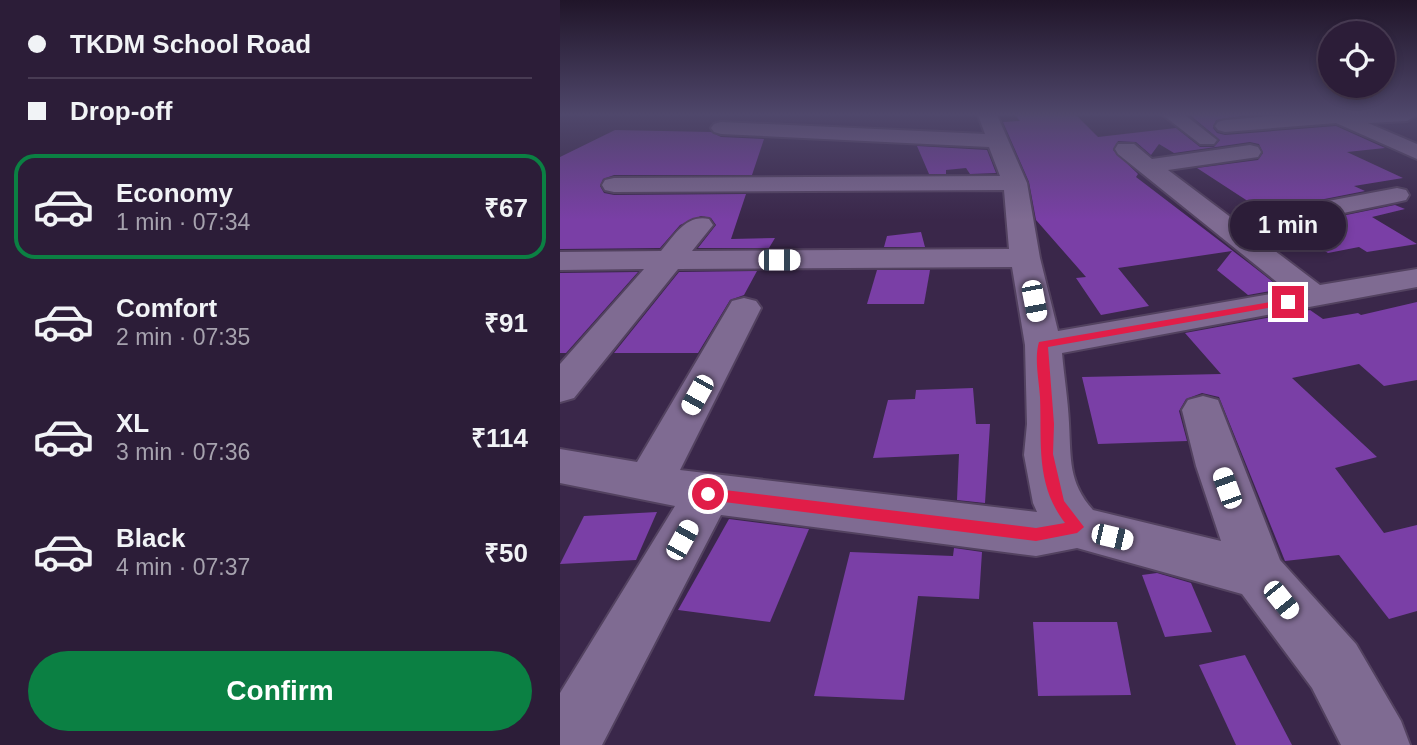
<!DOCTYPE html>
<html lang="en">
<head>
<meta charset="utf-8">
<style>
	body { margin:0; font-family:Arial,sans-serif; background:#382a43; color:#f1f3f6; height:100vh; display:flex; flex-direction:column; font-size:26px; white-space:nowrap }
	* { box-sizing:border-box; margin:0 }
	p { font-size:23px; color:#a6a2ae }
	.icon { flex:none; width:38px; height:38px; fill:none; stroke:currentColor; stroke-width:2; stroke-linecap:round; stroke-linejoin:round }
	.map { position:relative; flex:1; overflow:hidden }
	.panel { display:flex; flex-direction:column; background:#2c1d38; width:560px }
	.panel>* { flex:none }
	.top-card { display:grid; align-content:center; height:154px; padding:0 28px; background:#2c1d38 }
	.fabs { position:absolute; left:758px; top:21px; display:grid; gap:14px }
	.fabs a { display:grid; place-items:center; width:77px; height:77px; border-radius:50%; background:#2c1d38; box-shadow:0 4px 10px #0003,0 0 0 2px #483b53; font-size:35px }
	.end { position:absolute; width:32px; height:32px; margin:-16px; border:9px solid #e11d48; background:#fff; box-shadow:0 0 0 4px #fff }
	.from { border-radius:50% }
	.bubble { position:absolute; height:49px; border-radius:24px; background:#2c1d38; box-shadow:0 4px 10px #0003,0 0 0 2px #483b53; font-size:23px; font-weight:800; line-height:49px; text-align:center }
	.car { position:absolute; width:21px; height:42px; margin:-21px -10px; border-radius:9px; box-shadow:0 0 5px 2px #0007; background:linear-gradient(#fff 24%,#345 0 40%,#fff 0 76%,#345 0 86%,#fff 0) }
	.top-card b { display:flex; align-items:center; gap:24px; height:66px; font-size:26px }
	.top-card b+b { border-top:2px solid #483b53 }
	.top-card i { width:18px; height:18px; background:#f1f3f6 }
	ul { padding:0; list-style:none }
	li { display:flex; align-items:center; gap:21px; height:105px; margin:0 14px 10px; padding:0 14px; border:4px solid transparent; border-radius:21px }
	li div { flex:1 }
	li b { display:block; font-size:26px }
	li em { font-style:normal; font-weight:800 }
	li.on { border-color:#0b8043 }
	li>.icon { width:63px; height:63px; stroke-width:1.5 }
	.button { display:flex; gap:14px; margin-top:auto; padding:14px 28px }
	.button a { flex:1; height:80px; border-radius:42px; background:#0b8043; color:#fff; font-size:28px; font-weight:800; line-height:80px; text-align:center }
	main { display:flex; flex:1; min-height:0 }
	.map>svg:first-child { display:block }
</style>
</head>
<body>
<main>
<section class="panel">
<div class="top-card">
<b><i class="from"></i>TKDM School Road</b>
<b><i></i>Drop-off</b>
</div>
<ul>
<li class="on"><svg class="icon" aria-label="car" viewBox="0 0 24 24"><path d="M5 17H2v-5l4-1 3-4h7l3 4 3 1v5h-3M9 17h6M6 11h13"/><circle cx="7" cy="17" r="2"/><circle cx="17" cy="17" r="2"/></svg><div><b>Economy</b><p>1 min · 07:34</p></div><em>₹67</em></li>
<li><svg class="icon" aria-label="car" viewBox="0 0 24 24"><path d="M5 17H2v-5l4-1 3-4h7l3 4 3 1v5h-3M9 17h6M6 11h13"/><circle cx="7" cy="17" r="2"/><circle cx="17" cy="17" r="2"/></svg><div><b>Comfort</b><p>2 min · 07:35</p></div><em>₹91</em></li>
<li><svg class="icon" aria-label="car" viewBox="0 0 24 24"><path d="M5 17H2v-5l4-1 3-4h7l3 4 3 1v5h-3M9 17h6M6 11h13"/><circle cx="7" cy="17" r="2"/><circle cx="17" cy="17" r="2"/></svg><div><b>XL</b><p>3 min · 07:36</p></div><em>₹114</em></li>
<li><svg class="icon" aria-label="car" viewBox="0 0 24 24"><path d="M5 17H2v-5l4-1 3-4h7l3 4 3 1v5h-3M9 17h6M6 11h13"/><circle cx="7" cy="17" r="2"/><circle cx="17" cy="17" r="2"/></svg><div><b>Black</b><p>4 min · 07:37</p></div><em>₹50</em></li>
</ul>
<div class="button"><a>Confirm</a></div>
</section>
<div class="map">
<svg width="857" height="745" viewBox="0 0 857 745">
	<rect width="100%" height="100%" fill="#3a274a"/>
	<g fill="#7a3fa6">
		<polygon points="455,115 516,115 538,137 616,128 640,147 654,147 660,140 630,115 687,115 656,120 653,128 657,133 665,135 776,126 825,148 787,152 843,178 794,186 805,191 703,211 637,168 698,160 703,153 699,144 690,142 614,153 599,144 591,155 576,142 558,141 553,150 578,174 576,177 690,264 722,289 688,295 657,270 672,251 558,268 589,306 541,315 516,278 526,277 476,220 469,182 443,122 460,121"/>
		<polygon points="55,130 151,132 161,137 204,139 192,175 54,175 43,179 40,186 44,193 54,195 186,194 171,239 215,238 209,248 138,248 156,225 151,218 141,216 120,225 100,248 0,249 0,157"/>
		<polygon points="357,146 427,150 436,173 410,174 406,168 386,170 386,174 369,174"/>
		<polygon points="835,205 845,209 812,217 857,244 807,252 799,247 768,253 728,227"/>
		<polygon points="361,232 365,247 324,247 327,236"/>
		<polygon points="317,270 370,270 364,304 307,304"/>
		<polygon points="197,271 184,295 170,300 138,353 54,353 119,272"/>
		<polygon points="78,272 6,353 0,353 0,273"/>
		<polygon points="857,302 857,380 824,386 799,364 732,378 817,457 775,468 824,533 857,525 857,611 829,619 779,555 725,561 659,397 642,393 626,399 619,411 627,441 538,444 522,377 661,374 625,333 750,310 763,319 798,313 801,315"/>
		<polygon points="413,388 416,424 430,424 425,503 397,500 399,454 313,458 328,400 355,399 356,390"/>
		<polygon points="97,512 76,560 0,564 24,516"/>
		<polygon points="169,519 249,529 210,622 118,610"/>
		<polygon points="394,548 422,552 419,599 358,596 344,700 254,696 290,552 393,556"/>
		<polygon points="597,573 631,583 652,632 605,637 582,575"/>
		<polygon points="473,622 557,622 571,695 478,696"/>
		<polygon points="685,655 732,745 676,745 639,665"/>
	</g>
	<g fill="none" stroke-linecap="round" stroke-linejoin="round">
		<defs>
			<g id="minor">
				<path d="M 418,115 L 437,115 L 467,183 L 480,258 L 498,331 L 728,291 L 558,154 L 555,149 L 558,144 L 574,144 L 592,159 L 690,145 L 698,147 L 701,152 L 698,157 L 608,170 L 673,219 L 837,188 L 846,190 L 849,195 L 846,200 L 837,202 L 690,232 L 760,285 L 857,269 L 857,287 L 502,353 C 504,376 508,400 509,423 C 511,458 508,482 533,510 L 661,541 L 636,466 L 622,410 L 628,400 L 643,396 L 658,400 L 720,560 L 796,644 L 841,721 L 850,745 L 781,745 L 752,688 L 682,594 L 517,548 L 476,556 L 161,515 L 42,745 L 0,745 L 0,693 L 115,506 L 0,483 L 0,449 L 77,462 L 172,301 L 184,298 L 196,301 L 201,308 L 120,470 L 477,512 L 473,503 L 464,455 L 467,424 L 465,345 L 452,267 L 118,269 L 14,398 L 0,402 L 0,364 L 84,269 L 0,270 L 0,252 L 101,251 C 114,236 126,214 149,219 L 153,225 L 132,251 L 449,249 L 444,190 L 54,192 L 45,190 L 42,185 L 45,180 L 54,178 L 440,176 L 429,147 L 161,134 L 154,132 L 151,128 L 154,124 L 161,122 L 425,134 Z"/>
				<polygon points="603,115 625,115 657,140 654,144 640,144"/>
				<polygon points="724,115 856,115 847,121 808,123 857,144 857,159 776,123 665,132 658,130 655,126 658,122 665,120"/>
			</g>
		</defs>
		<use href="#minor" stroke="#534260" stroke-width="4"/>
		<use href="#minor" fill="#7f6b92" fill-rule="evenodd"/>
	</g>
	<linearGradient id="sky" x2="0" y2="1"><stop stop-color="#201529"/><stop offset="0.52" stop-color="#4f476b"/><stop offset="1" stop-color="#4f476b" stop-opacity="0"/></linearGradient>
	<rect width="857" height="220" fill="url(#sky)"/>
	<path fill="#e11d48" d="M 728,299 L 733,302 L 731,304 L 488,347 L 494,424 L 493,454 L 504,501 L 524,527 L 517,533 L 476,541 L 148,500 L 140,494 L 148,488 L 476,528 L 505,523 C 475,484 482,442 480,397 C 479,380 474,358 479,342 Z"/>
</svg>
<div class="fabs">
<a><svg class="icon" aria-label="locate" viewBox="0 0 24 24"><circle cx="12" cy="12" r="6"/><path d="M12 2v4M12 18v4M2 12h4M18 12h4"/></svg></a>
</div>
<i class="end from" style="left:148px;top:494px"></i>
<i class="end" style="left:728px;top:302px"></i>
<div class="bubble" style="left:670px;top:201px;width:116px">1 min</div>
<i class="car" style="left:219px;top:260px;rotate:90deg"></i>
<i class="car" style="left:474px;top:301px;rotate:169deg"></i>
<i class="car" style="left:137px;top:395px;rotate:209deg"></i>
<i class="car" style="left:667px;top:488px;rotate:340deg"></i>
<i class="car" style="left:552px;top:537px;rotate:103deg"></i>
<i class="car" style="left:122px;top:540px;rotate:29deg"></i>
<i class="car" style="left:721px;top:600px;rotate:141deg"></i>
</div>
</main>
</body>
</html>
